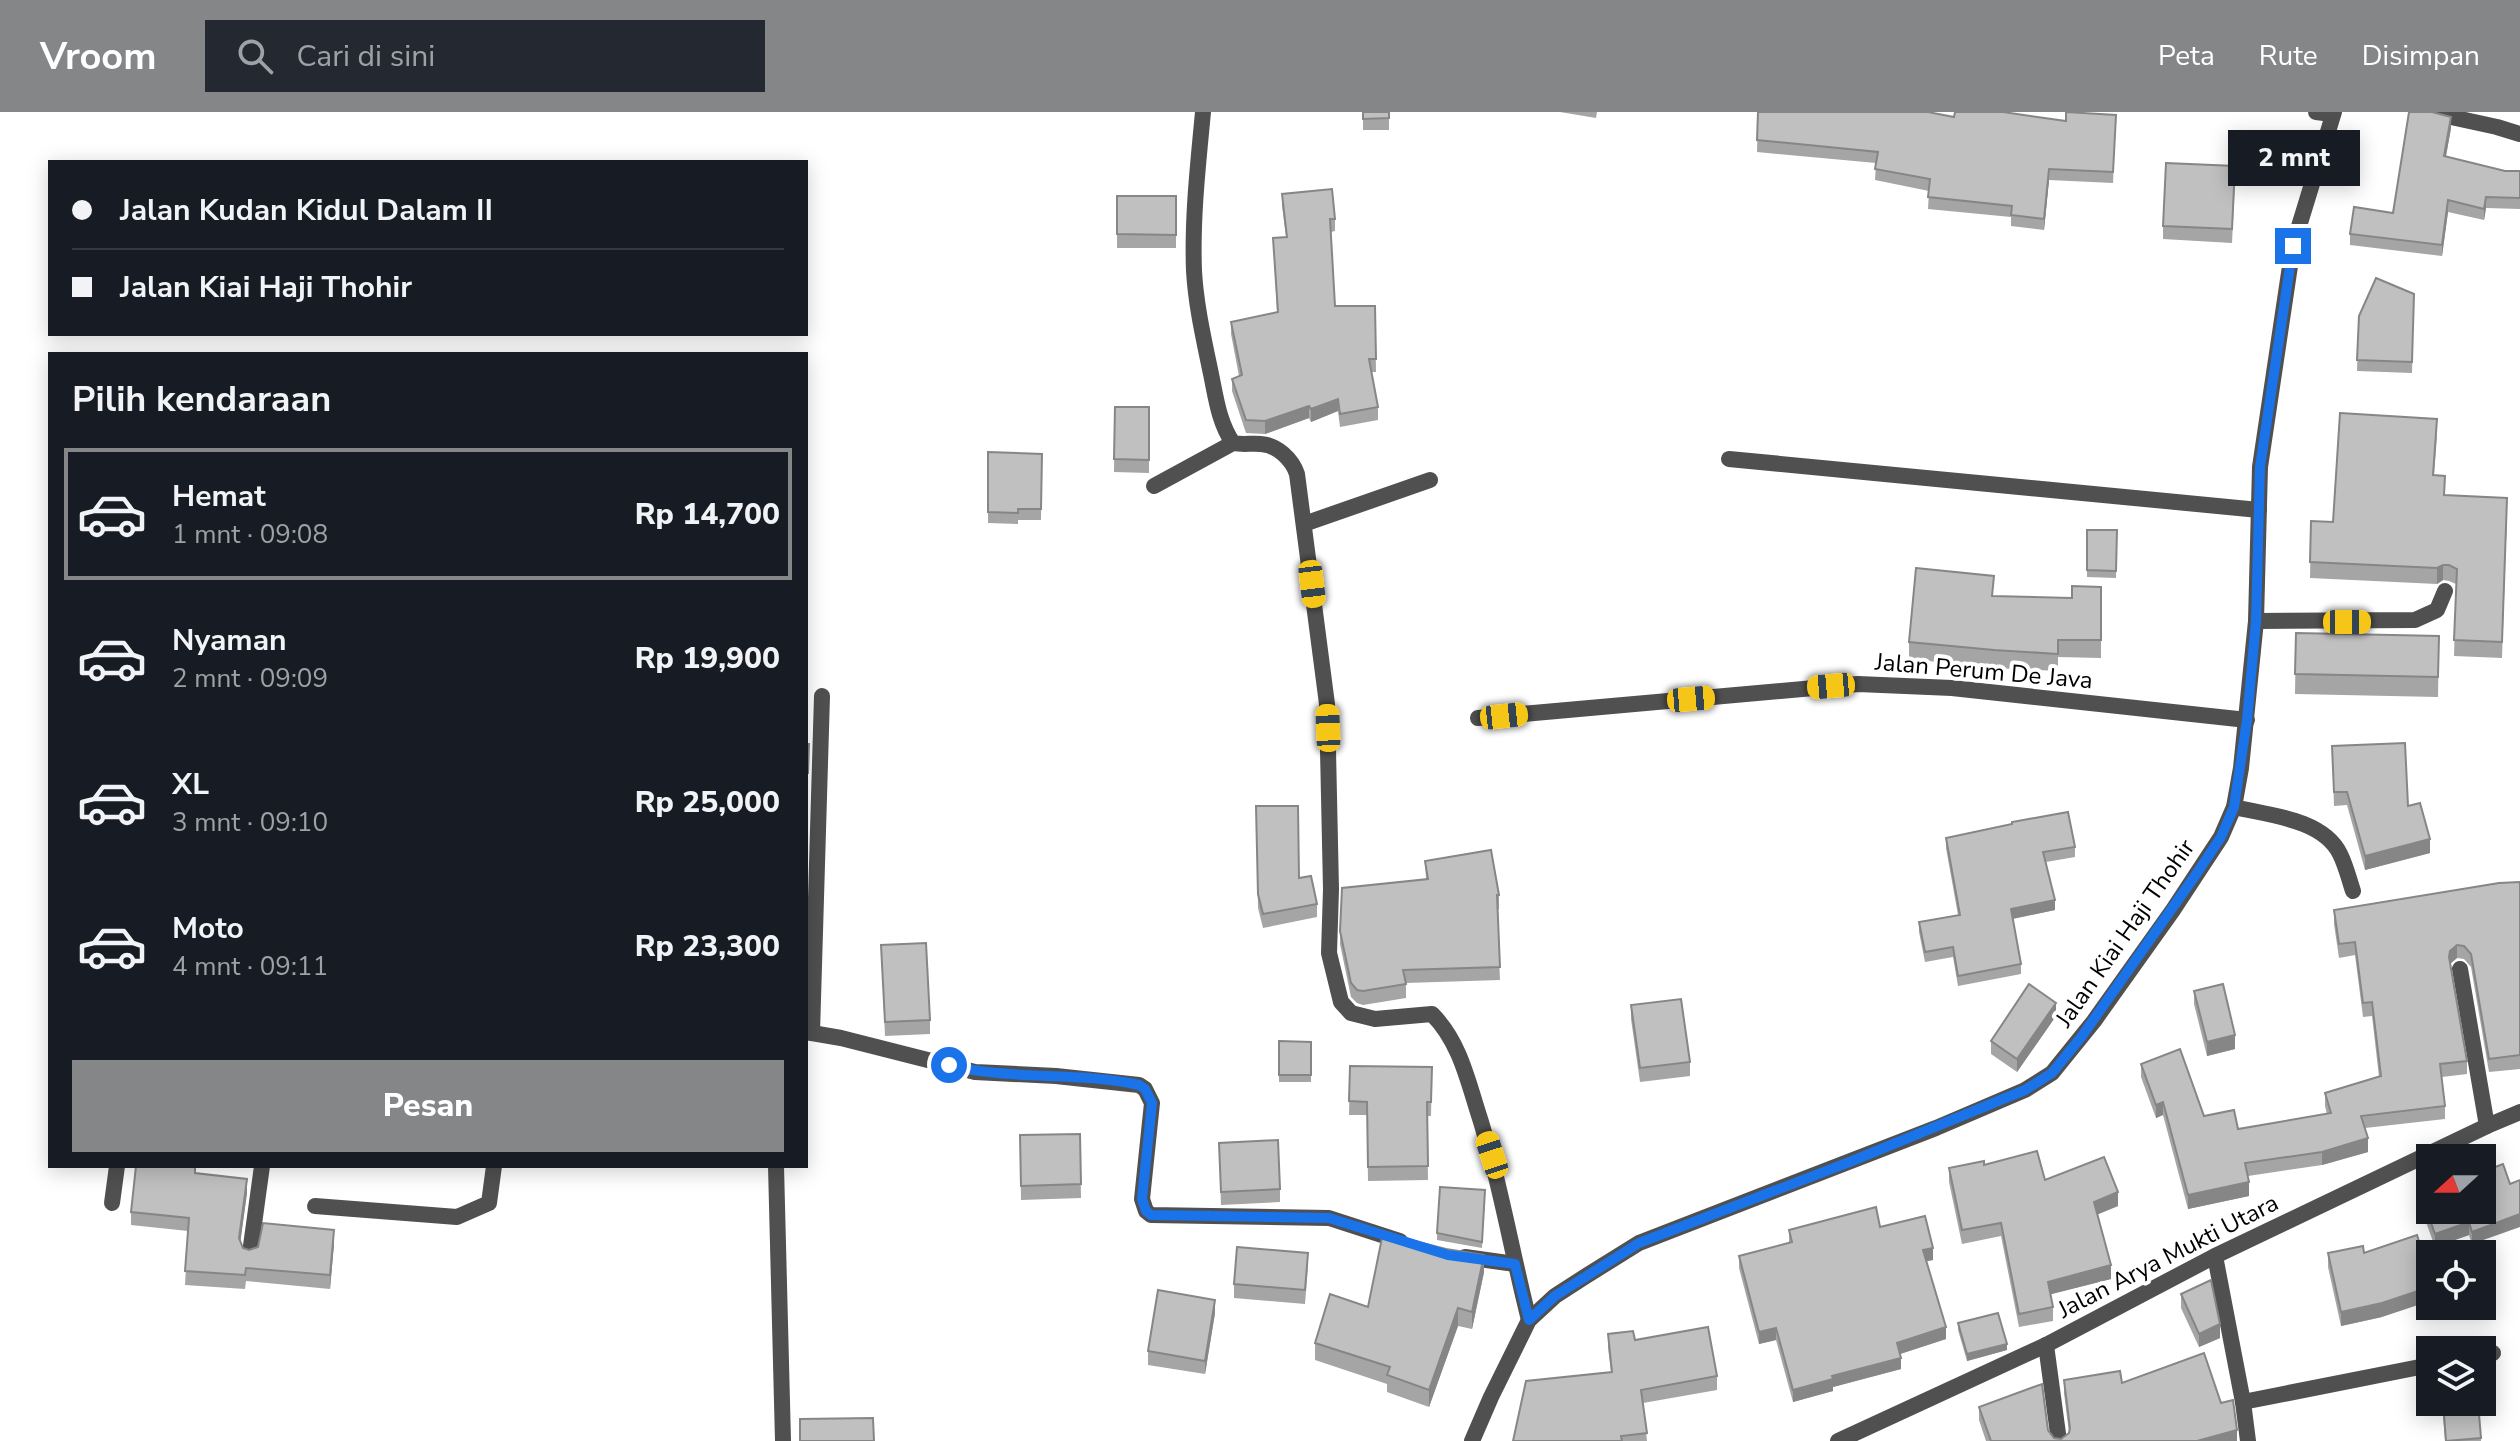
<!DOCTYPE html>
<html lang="id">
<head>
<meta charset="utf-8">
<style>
	body { margin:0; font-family:"Nunito Sans",sans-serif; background:#242831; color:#f1f3f6; height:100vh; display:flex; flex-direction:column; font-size:30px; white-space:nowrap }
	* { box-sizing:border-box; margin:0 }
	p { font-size:26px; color:#9ea1a6 }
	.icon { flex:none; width:44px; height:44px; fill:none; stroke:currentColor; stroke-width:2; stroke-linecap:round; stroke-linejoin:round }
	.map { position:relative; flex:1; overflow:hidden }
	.drawer { position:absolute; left:48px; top:240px; width:760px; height:816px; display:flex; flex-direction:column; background:#171b24; border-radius:0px; box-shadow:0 4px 20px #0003 }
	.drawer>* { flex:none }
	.banner { position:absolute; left:48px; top:48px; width:760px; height:176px; border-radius:0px; box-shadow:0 4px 20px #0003; display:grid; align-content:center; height:176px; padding:0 24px; background:#171b24 }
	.needle { width:52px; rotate:249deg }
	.buttons { position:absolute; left:2416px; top:1032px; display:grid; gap:16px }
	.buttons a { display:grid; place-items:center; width:80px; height:80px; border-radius:0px; background:#171b24; box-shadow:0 4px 20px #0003; font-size:40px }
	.end { position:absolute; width:36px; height:36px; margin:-18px; border:10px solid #1a73e8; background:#fff; box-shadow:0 0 0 4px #fff }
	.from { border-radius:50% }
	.bubble { position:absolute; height:56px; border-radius:0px; background:#171b24; box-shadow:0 4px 20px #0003; font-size:26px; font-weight:800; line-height:56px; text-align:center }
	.car { position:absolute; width:24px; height:48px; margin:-24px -12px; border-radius:10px; box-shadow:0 0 6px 2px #0007; background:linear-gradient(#f5c518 24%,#345 0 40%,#f5c518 0 76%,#345 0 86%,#f5c518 0) }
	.banner b { display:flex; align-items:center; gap:28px; height:76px; font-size:30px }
	.banner b+b { border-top:2px solid #363941 }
	.banner i { width:20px; height:20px; background:#f1f3f6 }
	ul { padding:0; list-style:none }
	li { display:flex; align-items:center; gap:24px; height:132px; margin:0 16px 12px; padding:0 8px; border:4px solid transparent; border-radius:0px }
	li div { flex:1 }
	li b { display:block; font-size:30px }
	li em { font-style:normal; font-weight:800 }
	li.current { border-color:#858687 }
	li>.icon { width:72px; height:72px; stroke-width:1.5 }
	h2 { padding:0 24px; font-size:36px; line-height:96px }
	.primary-button { display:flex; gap:16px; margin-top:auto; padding:16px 24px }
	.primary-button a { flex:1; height:92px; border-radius:0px; background:#858687; color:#fff; font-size:32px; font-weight:800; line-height:92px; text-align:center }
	header { display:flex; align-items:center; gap:48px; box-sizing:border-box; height:112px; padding:0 40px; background:#858687; color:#fff }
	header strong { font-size:38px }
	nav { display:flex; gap:44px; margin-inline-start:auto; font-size:28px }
	.search { width:560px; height:72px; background:#242831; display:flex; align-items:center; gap:20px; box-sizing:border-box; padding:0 28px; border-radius:0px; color:#9ea1a6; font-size:30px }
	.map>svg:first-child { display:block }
</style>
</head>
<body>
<header>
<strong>Vroom</strong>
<div class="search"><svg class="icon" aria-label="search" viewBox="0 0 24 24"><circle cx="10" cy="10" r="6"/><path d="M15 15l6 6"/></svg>Cari di sini</div>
<nav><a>Peta</a><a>Rute</a><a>Disimpan</a></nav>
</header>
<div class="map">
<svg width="2520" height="1329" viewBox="0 0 2520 1329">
	<rect width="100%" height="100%" fill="#fff"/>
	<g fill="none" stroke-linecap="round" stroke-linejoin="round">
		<g stroke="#505050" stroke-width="16">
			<path d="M 1203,0 C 1198,53 1192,106 1194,159 C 1196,194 1204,228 1211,262 C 1216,286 1219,311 1233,331 C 1243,333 1252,331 1261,332 C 1277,333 1292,347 1297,362 L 1327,592 L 1331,777 L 1329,841 L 1341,890 L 1351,901 L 1375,907 L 1432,902 C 1457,927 1466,961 1476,994 C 1499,1064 1511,1137 1529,1208"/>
			<polyline points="2316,0 2332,2"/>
			<polyline points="2428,0 2497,15 2520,22"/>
			<polyline points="1729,347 2259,398"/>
			<polyline points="1154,374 1233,331"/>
			<polyline points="1304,412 1430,368"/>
			<polyline points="2256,509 2415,508 2437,498 2445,479"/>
			<polyline points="1478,606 1858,572 1952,576 2247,608"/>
			<path d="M 2234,695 C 2268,703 2323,707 2340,742 C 2346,754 2349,767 2353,779"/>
			<polyline points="2460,857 2487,1014"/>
			<polyline points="806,920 841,926 975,960 1056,964 1139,973 1145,977 1152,991 1142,1087 1146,1099 1151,1103 1329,1106 1400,1129"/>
			<polyline points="812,921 822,584"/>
			<polyline points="776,1054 783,1329"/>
			<polyline points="112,1091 117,1054"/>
			<polyline points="315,1094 457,1105 489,1091 494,1054"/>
			<polyline points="250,1141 262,1054"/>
			<polyline points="2215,1144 2243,1290 2248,1329"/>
			<polyline points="1465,1145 1515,1152"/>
			<polyline points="2046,1233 2059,1329"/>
			<polyline points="2482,1243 2493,1241"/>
			<polyline points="2243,1290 2430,1253"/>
			<polyline points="1838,1329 2046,1233 2215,1144 2487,1014 2520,1000"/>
		</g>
		<polyline stroke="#505050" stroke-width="16" points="1472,1329 1491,1285 1529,1208 1555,1184 1586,1164 1639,1131 1936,1016 2025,978 2052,961 2094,909 2173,798 2221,725 2234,695 2241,656 2256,509 2260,355 2293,134 2334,0"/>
	</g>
	<g fill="#a5a5a5">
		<rect x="1363" y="0" width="26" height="18"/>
		<polygon points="1560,0 1597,0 1596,6"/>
		<polygon points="1758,0 1954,5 2066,9 2116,3 2113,71 2049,68 2044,118 2011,114 2011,105 1928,97 1929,79 1875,68 1876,51 1757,40"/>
		<polygon points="2451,16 2446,44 2505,59 2520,59 2520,97 2486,96 2484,108 2448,100 2442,144 2350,133 2350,122 2393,101"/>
		<polygon points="2235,68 2232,131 2163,127 2163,114"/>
		<polygon points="1282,82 1335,107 1335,119 1331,120 1335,194 1375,194 1376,260 1371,260 1378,295 1378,308 1340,315 1338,299 1311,310 1309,306 1265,322 1246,321 1232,279 1232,267 1239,264 1231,222 1231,210 1277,200 1273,126 1286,125 1282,94"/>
		<rect x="1117" y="84" width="59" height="52"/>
		<polygon points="2414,182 2412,261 2357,259 2359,204"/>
		<polygon points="1115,295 1149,295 1149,361 1114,360"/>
		<polygon points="2437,323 2434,363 2445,383 2507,402 2502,546 2454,544 2456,472 2449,469 2443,468 2437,472 2310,466 2311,409 2333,410"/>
		<polygon points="988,340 1042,342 1041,408 1018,408 1018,412 988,411"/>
		<polygon points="2087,418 2117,418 2116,466 2087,465"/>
		<polygon points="2101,475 2101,546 2058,545 2058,559 1994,556 1909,547 1909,530 2072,486"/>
		<polygon points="2296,521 2439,524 2438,585 2295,582"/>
		<polygon points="2332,634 2408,694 2430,741 2365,758 2347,693 2334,694"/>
		<polygon points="1256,694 1299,766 1317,792 1317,805 1263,816 1258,796"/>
		<polygon points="1946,726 2075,735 2075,745 2046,750 2055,798 2013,807 2021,852 2021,862 1958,874 1953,845 1925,850 1919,820 1919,810 1958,803 1946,736"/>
		<polygon points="1425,749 1499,783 1499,797 1497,797 1500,868 1406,871 1406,886 1363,893 1357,891 1351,885 1340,832 1342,776 1426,767"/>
		<polygon points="2520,770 2520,957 2489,960 2471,855 2464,847 2457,846 2450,852 2467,949 2467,962 2442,965 2445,994 2445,1007 2365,1016 2368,1040 2322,1053 2248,1064 2249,1084 2188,1097 2163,1003 2156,1006 2141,965 2141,952 2204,1004 2238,1017 2327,1002 2325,994 2325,981 2379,965 2372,904 2363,905 2355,843 2339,846 2334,812 2334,798"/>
		<polygon points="881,833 930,908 930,922 885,924"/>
		<polygon points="2194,879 2235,937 2207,944 2194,892"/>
		<polygon points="1631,893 1690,950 1690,964 1640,970 1631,907"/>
		<polygon points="2056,904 2017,960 1991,942 1991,929"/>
		<polygon points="1279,929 1311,930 1311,970 1279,970"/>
		<polygon points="1350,954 1432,955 1431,1004 1427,1004 1428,1068 1368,1069 1367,1003 1349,1003"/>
		<polygon points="1080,1022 1081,1086 1021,1088 1020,1023"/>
		<polygon points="1219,1031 1280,1077 1280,1090 1221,1093"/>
		<polygon points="1984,1053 2045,1068 2118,1094 2097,1102 2111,1167 2051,1182 2053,1195 2053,1209 2019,1215 2001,1124 1962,1132 1949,1070 1949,1056"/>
		<polygon points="135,1054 195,1054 195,1061 247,1081 240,1130 243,1136 249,1138 334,1132 330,1177 246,1169 245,1177 185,1173 188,1119 131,1113 131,1100 136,1056"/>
		<polygon points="1485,1078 1482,1136 1437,1128 1437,1121"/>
		<polygon points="2422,1086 2482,1098 2472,1132 2469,1123 2435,1135 2422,1099"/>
		<polygon points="1880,1115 1933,1148 1926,1149 1946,1227 1900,1242 1901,1257 1833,1275 1833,1279 1793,1290 1776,1228 1759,1232 1739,1156 1739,1144 1789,1131 1789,1118"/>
		<polygon points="2328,1141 2382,1205 2341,1214 2328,1155"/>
		<polygon points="1308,1154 1305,1192 1234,1186 1234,1172"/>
		<polygon points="1484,1160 1472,1217 1458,1214 1429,1295 1387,1280 1387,1272 1315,1248 1315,1231 1368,1195"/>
		<polygon points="2181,1182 2220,1226 2199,1235 2181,1196"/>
		<polygon points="1215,1201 1205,1262 1148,1253 1148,1239"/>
		<polygon points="1958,1211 2007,1238 1967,1249 1958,1218"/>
		<polygon points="1608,1222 1635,1228 1717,1264 1717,1278 1643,1291 1647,1329 1513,1329 1611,1260 1608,1236"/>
		<polygon points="2064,1268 2122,1271 2221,1291 2237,1329 1986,1329 1979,1308 1979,1295 2048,1318 2054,1326 2061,1327 2069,1321 2064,1281"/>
		<polygon points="2442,1290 2478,1290 2481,1329 2445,1329"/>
	</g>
	<g fill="#868686">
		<polygon points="2451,5 2451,16 2444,55 2444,44"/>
		<polygon points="2049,57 2049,68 2044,118 2044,107"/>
		<polygon points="2486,85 2486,96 2484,108 2484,97"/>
		<polygon points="2448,88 2448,100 2442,144 2442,133"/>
		<polygon points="1338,287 1338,299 1311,310 1311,297"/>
		<polygon points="1309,294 1309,306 1265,322 1265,309"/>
		<polygon points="2443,453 2443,468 2437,472 2437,456"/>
		<polygon points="2430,727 2430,741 2365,758 2365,744"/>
		<polygon points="2055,788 2055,798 2011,807 2011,797"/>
		<polygon points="2457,833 2457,846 2450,852 2449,859 2450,839"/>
		<polygon points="2056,891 2056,904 2017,960 2017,947"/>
		<polygon points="2235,923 2235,937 2207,944 2207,930"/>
		<polygon points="2163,990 2163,1003 2156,1006 2156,993"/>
		<polygon points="2368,1026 2368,1040 2322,1053 2322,1040"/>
		<polygon points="247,1067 247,1081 239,1140 239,1126"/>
		<polygon points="2249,1070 2249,1084 2188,1097 2188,1083"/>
		<polygon points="2118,1080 2118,1094 2094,1104 2094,1090"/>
		<polygon points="2520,1102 2520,1115 2472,1132 2472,1120"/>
		<polygon points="2469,1110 2469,1123 2435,1135 2435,1122"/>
		<polygon points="334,1118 334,1132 330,1177 330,1163"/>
		<polygon points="1933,1136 1933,1148 1923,1150 1923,1138"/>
		<polygon points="1484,1143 1484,1160 1472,1217 1472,1200"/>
		<polygon points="2111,1153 2111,1167 2048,1183 2048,1170"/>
		<polygon points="2430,1175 2430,1189 2382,1205 2341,1214 2341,1200"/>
		<polygon points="1215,1188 1215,1201 1205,1262 1205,1249"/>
		<polygon points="1458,1196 1458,1214 1429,1295 1429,1278"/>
		<polygon points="2220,1212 2220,1226 2199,1235 2199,1222"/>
		<polygon points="1946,1215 1946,1227 1897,1243 1897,1231"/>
		<polygon points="1776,1216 1776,1228 1759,1232 1759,1220"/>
		<polygon points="2007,1232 2007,1238 1967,1249 1967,1242"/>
		<polygon points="1901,1246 1901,1257 1833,1275 1833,1279 1793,1290 1793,1278 1832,1264"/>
		<polygon points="2237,1318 2237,1329 2197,1329"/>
	</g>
	<g fill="#c0c0c0" stroke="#868686" stroke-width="2">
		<polygon points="1363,0 1389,0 1389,6 1363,7"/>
		<polygon points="1758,0 1928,0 1954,5 1955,0 2003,0 2066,9 2066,0 2116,3 2113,60 2049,57 2044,107 2011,103 2012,94 1928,85 1930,67 1875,57 1878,40 1757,28"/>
		<polygon points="2409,0 2432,0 2451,5 2444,44 2505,59 2520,59 2520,86 2486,85 2484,97 2448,88 2442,133 2350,122 2354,95 2393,101"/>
		<polygon points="2166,51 2235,54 2232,117 2163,114"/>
		<polygon points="1332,77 1335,107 1330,107 1335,194 1375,194 1376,247 1369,247 1378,295 1340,302 1338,287 1311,297 1309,294 1265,309 1246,308 1232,267 1242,263 1231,210 1278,200 1273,126 1287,125 1282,82"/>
		<polygon points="1117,84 1176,84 1176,123 1117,122"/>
		<polygon points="2376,166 2414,182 2412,250 2357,248 2359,204"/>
		<polygon points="1115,295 1149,295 1149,348 1114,347"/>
		<polygon points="2340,301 2437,307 2433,363 2445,364 2444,383 2507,386 2502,530 2454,528 2457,457 2449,453 2443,453 2437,456 2310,450 2311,409 2333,410"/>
		<polygon points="988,340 1042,342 1041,397 1018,397 1018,401 988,400"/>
		<polygon points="2087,418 2117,418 2116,459 2087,458"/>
		<polygon points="1916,456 1994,464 1992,484 2072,486 2072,474 2101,475 2101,528 2058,528 2058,542 1994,538 1909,530"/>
		<polygon points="2296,521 2439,524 2438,565 2295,562"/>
		<polygon points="2405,631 2408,694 2420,691 2430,727 2365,744 2347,680 2334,680 2332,634"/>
		<polygon points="806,632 809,632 808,661 806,661"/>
		<polygon points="1256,694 1298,694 1299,766 1311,764 1317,792 1263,802 1258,782"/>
		<polygon points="2068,700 2075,735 2043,740 2055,788 2011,797 2021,852 1958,864 1953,835 1925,840 1919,810 1960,803 1946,726 2012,712 2012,710"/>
		<polygon points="1491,738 1499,783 1497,783 1500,855 1403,858 1406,872 1363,879 1357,878 1351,871 1340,819 1342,776 1428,767 1425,749"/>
		<polygon points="2520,770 2520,943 2489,947 2471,842 2464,834 2457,833 2450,839 2449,845 2467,949 2440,952 2445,994 2361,1004 2368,1026 2322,1040 2245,1051 2249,1070 2188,1083 2163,990 2156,993 2141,952 2180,937 2204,1004 2234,998 2238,1017 2331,1001 2325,981 2381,964 2372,890 2363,891 2355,830 2339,832 2334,798 2499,771"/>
		<polygon points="926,831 930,908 885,910 881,833"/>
		<polygon points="2029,872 2056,891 2017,947 1991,929"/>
		<polygon points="2223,872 2235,923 2207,930 2194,879"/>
		<polygon points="1681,887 1690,950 1640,956 1631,893"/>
		<polygon points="1279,929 1311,930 1311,963 1279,963"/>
		<polygon points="1350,954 1432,955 1431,990 1427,990 1428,1054 1368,1055 1367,990 1349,989"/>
		<polygon points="1080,1022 1081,1072 1021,1074 1020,1023"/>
		<polygon points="1278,1028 1280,1077 1221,1080 1219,1031"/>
		<polygon points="2037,1039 2045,1068 2104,1045 2118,1080 2094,1090 2111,1153 2048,1170 2053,1195 2019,1202 2001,1111 1962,1118 1949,1056 1984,1049 1984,1053"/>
		<polygon points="2503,1052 2510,1072 2520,1068 2520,1102 2472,1120 2469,1110 2435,1122 2422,1086 2430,1083 2430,1098 2482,1098 2482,1060"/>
		<polygon points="136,1054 195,1054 195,1061 247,1067 239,1126 243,1136 249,1138 258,1135 263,1111 334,1118 330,1163 246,1156 245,1163 185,1159 189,1106 131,1100"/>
		<polygon points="1440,1075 1485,1078 1482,1130 1437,1121"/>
		<polygon points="1876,1095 1880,1115 1925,1104 1933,1136 1923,1138 1946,1215 1897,1231 1901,1246 1832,1264 1833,1267 1793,1278 1776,1216 1759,1220 1739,1144 1792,1130 1789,1118"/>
		<polygon points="1383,1121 1446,1137 1484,1143 1472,1200 1458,1196 1429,1278 1387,1263 1390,1255 1315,1231 1330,1182 1368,1195"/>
		<polygon points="2417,1123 2430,1163 2430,1175 2382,1191 2341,1200 2328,1141 2363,1134 2364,1141"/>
		<polygon points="1237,1135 1308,1141 1305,1178 1234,1172"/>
		<polygon points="2211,1168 2220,1212 2199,1222 2181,1182"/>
		<polygon points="1158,1178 1215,1188 1205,1249 1148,1239"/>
		<polygon points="1998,1201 2007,1232 1967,1242 1958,1211"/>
		<polygon points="1708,1215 1717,1264 1641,1278 1647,1321 1621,1324 1622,1329 1513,1329 1526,1269 1612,1260 1608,1222 1633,1219 1635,1228"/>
		<polygon points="2204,1241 2221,1291 2233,1288 2237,1318 2197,1329 1991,1329 1979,1295 2042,1272 2048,1318 2054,1326 2061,1327 2069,1321 2070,1316 2064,1268 2120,1259 2122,1271"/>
		<polygon points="2443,1290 2478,1290 2481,1326 2446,1329"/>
		<polygon points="873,1306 874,1329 800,1329 800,1307"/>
	</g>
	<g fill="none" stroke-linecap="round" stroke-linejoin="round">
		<path stroke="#1a73e8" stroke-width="10" d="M 949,953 C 1010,969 1077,959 1139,973 L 1145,977 L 1152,991 L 1142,1087 L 1146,1099 L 1151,1103 L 1329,1106 L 1448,1143 L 1515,1152 L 1529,1208 L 1555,1184 L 1639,1131 L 1852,1049 L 2025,978 L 2052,961 L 2082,924 L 2197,761 L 2221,725 L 2234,695 L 2247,608 L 2256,509 L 2260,355 L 2293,134"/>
	</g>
	<g text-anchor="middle" stroke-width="8" stroke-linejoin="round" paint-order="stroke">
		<g font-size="24" fill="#000" stroke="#fff">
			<text transform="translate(1984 559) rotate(5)" y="8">Jalan Perum De Java</text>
			<text transform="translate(2125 821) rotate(-55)" y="8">Jalan Kiai Haji Thohir</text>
			<text transform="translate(2168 1144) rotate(-27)" y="8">Jalan Arya Mukti Utara</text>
		</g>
	</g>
</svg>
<div class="buttons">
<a><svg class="needle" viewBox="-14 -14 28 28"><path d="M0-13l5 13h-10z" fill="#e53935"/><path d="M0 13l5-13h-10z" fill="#9ea1a6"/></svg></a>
<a><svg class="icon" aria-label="locate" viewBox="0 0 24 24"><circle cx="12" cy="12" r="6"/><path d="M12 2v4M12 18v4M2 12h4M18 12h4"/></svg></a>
<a><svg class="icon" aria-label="layers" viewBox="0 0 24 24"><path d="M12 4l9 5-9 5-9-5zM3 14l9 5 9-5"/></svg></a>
</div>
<i class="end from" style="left:949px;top:953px"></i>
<i class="end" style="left:2293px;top:134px"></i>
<div class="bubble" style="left:2228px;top:18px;width:132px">2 mnt</div>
<i class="car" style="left:1312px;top:472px;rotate:173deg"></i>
<i class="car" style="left:2347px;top:510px;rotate:90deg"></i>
<i class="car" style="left:1831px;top:574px;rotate:265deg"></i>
<i class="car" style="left:1691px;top:587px;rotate:85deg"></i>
<i class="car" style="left:1504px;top:604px;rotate:84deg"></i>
<i class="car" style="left:1328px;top:616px;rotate:358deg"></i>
<i class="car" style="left:1492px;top:1043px;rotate:342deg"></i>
<div class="banner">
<b><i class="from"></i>Jalan Kudan Kidul Dalam II</b>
<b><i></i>Jalan Kiai Haji Thohir</b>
</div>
<section class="drawer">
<h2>Pilih kendaraan</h2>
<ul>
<li class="current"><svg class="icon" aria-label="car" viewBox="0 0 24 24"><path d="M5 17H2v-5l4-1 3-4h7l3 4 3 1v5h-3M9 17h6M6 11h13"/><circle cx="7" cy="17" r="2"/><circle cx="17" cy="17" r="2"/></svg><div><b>Hemat</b><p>1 mnt · 09:08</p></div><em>Rp 14,700</em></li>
<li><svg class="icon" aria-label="car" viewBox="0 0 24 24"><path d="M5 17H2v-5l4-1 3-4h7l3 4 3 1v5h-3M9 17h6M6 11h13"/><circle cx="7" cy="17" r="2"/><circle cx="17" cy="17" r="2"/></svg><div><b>Nyaman</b><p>2 mnt · 09:09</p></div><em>Rp 19,900</em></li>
<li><svg class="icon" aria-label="car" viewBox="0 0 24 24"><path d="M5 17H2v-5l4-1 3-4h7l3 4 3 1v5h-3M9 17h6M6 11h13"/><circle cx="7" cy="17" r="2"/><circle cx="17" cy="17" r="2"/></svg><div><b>XL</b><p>3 mnt · 09:10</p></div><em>Rp 25,000</em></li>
<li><svg class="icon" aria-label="car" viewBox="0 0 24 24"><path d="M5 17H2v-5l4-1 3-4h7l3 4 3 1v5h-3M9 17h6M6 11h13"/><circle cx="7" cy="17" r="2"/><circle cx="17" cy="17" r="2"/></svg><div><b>Moto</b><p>4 mnt · 09:11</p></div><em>Rp 23,300</em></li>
</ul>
<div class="primary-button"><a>Pesan</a></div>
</section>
</div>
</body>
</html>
